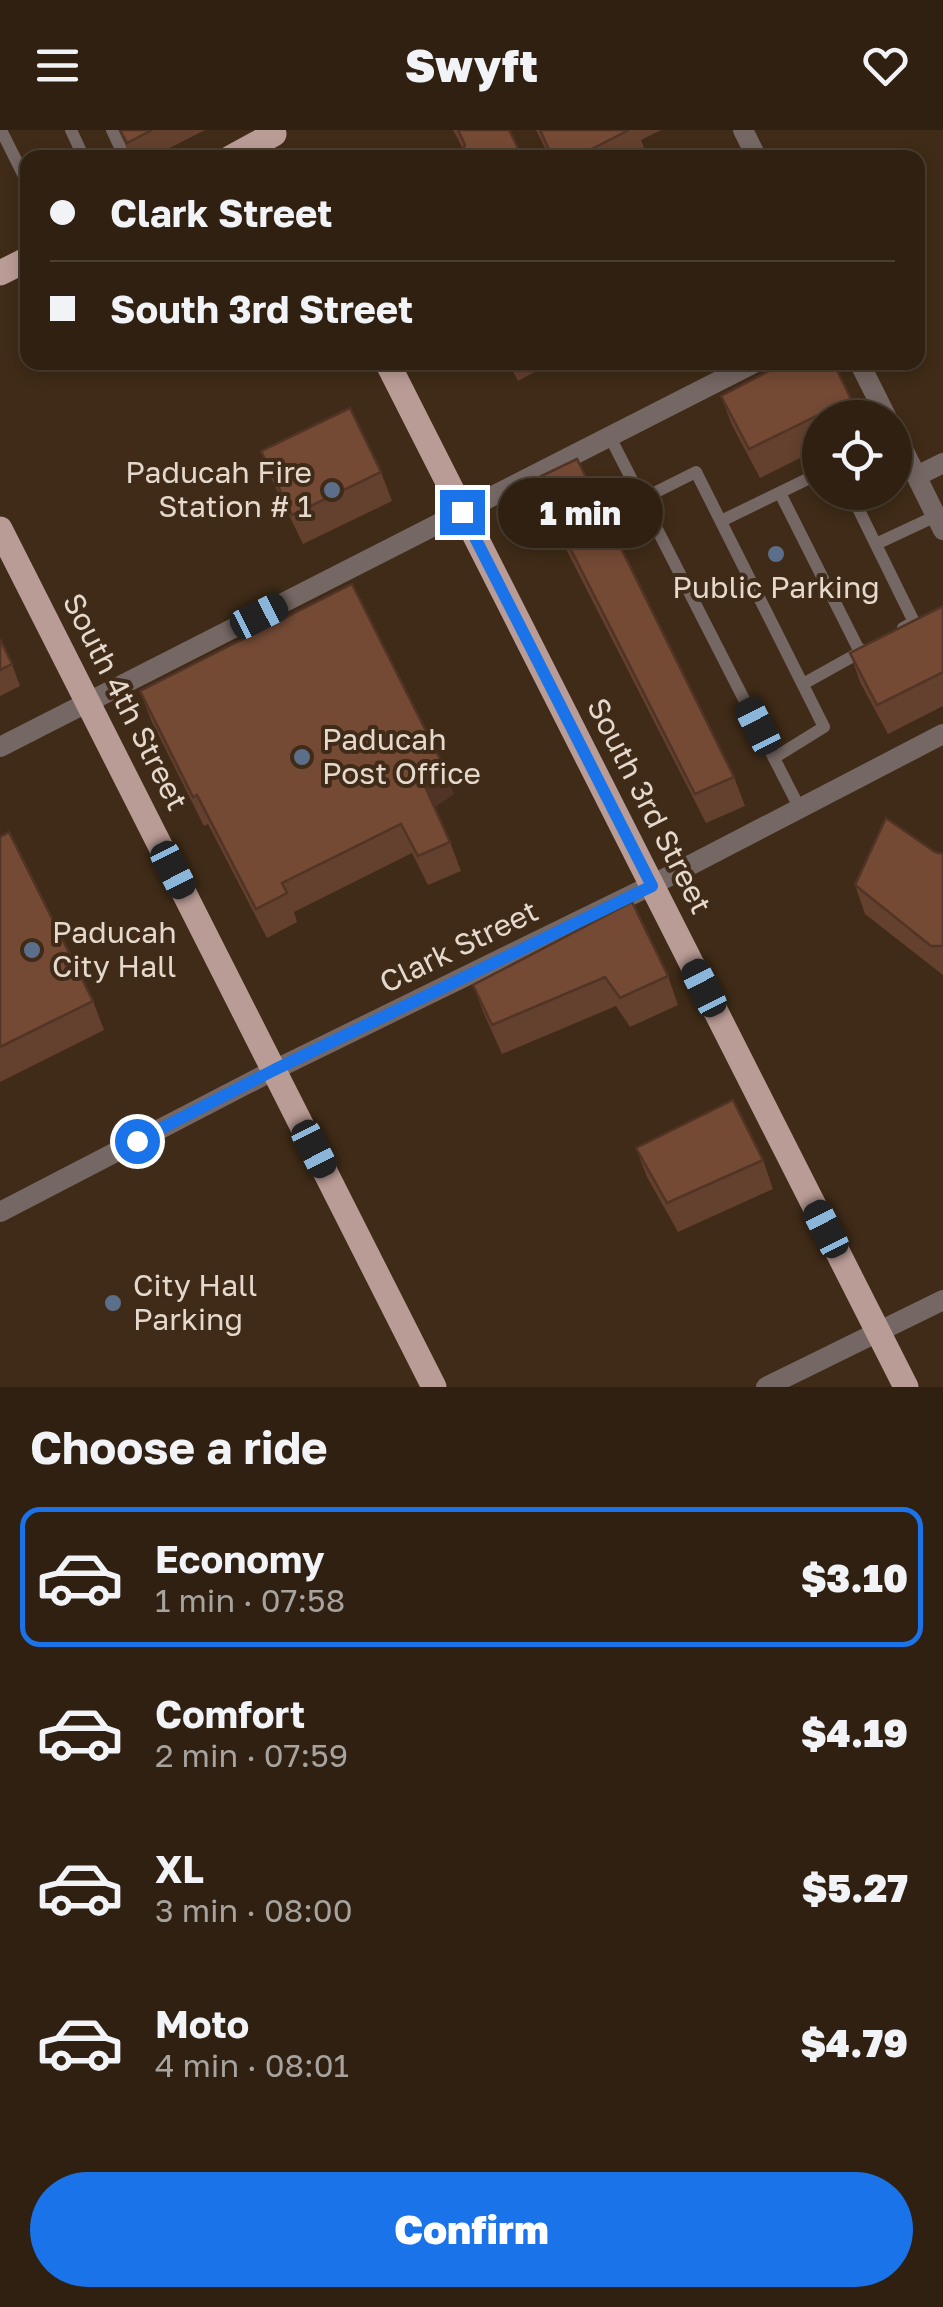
<!DOCTYPE html>
<html lang="en">
<head>
<meta charset="utf-8">
<style>
	body { margin:0; font-family:"Golos Text",sans-serif; background:#37281a; color:#f1f3f6; height:100vh; display:flex; flex-direction:column; font-size:38px; white-space:nowrap }
	* { box-sizing:border-box; margin:0 }
	p { font-size:32px; color:#a7a39f }
	.icon { flex:none; width:55px; height:55px; fill:none; stroke:currentColor; stroke-width:2; stroke-linecap:round; stroke-linejoin:round }
	.map { position:relative; height:1257px; overflow:hidden }
	.details { display:flex; flex-direction:column; background:#2f2011; flex:1 }
	.details>* { flex:none }
	.banner { position:absolute; left:20px; top:20px; width:905px; height:220px; border-radius:20px; box-shadow:0 5px 15px #0003,0 0 0 2px #4a3e31; display:grid; align-content:center; height:220px; padding:0 30px; background:#2f2011 }
	.controls { position:absolute; left:802px; top:270px; display:grid; gap:20px }
	.controls a { display:grid; place-items:center; width:110px; height:110px; border-radius:50%; background:#2f2011; box-shadow:0 5px 15px #0003,0 0 0 2px #4a3e31; font-size:50px }
	.end { position:absolute; width:45px; height:45px; margin:-22px; border:12px solid #1a73e8; background:#fff; box-shadow:0 0 0 5px #fff }
	.from { border-radius:50% }
	.bubble { position:absolute; height:70px; border-radius:35px; background:#2f2011; box-shadow:0 5px 15px #0003,0 0 0 2px #4a3e31; font-size:32px; font-weight:800; line-height:70px; text-align:center }
	.car { position:absolute; width:30px; height:60px; margin:-30px -15px; border-radius:12px; box-shadow:0 0 8px 2px #0007; background:linear-gradient(#222 24%,#8ab4d8 0 40%,#222 0 76%,#8ab4d8 0 86%,#222 0) }
	.banner b { display:flex; align-items:center; gap:35px; height:95px; font-size:38px }
	.banner b+b { border-top:2px solid #4a3e31 }
	.banner i { width:25px; height:25px; background:#f1f3f6 }
	ul { padding:0; list-style:none }
	li { display:flex; align-items:center; gap:30px; height:140px; margin:0 20px 15px; padding:0 10px; border:5px solid transparent; border-radius:20px }
	li div { flex:1 }
	li b { display:block; font-size:38px }
	li em { font-style:normal; font-weight:800 }
	li.active { border-color:#1a73e8 }
	li>.icon { width:90px; height:90px; stroke-width:1.5 }
	h2 { padding:0 30px; font-size:45px; line-height:120px }
	.cta { display:flex; gap:20px; margin-top:auto; padding:20px 30px }
	.cta a { flex:1; height:115px; border-radius:60px; background:#1a73e8; color:#fff; font-size:40px; font-weight:800; line-height:115px; text-align:center }
	header { display:flex; justify-content:space-between; align-items:center; height:130px; padding:0 30px; background:#2f2011; font-size:45px; font-weight:800 }
	.map>svg:first-child { display:block }
</style>
</head>
<body>
<header><svg class="icon" aria-label="menu" viewBox="0 0 24 24"><path d="M4 6h16M4 12h16M4 18h16"/></svg>Swyft<svg class="icon" aria-label="heart" viewBox="0 0 24 24"><path d="M12 20l-8-8c-3-5 5-10 8-4 3-6 11-1 8 4z"/></svg></header>
<div class="map">
<svg width="943" height="1257" viewBox="0 0 943 1257">
	<rect width="100%" height="100%" fill="#3f2b17"/>
	<g fill="none" stroke-linecap="round" stroke-linejoin="round">
		<g stroke="#756763" stroke-width="12">
			<polyline points="1,0 28,54"/>
			<polyline points="71,0 84,28"/>
			<polyline points="112,0 125,28"/>
			<polyline points="610,307 800,679"/>
			<polyline points="850,362 914,492 903,498"/>
			<polyline points="780,363 860,522"/>
			<polyline points="642,369 696,342 824,597 774,628"/>
			<polyline points="721,391 820,343"/>
			<polyline points="876,414 936,386"/>
			<polyline points="803,554 864,520"/>
		</g>
		<g stroke="#756763" stroke-width="20">
			<polyline points="743,0 757,28"/>
			<polyline points="859,232 887,288"/>
			<polyline points="895,303 943,400"/>
			<polyline points="917,346 943,333"/>
			<polyline points="0,617 756,232"/>
			<polyline points="0,1082 274,940 652,755 943,604"/>
			<polyline points="766,1257 943,1170"/>
		</g>
		<g stroke="#ba9c96" stroke-width="25">
			<polyline points="230,28 274,4"/>
			<polyline points="0,143 28,129"/>
			<polyline points="387,232 906,1257"/>
			<polyline points="0,399 434,1257"/>
		</g>
	</g>
	<g fill="#64402e">
		<polygon points="119,0 205,0 150,28 131,28"/>
		<polygon points="453,0 509,0 462,22 463,19"/>
		<polygon points="536,0 661,0 641,10 647,25 643,28 550,28"/>
		<polygon points="508,232 553,232 518,251"/>
		<polygon points="721,266 851,269 857,288 820,288 820,318 760,348 732,295"/>
		<polygon points="261,321 381,342 392,371 303,414 272,350"/>
		<polygon points="535,349 734,647 745,676 706,693 545,378"/>
		<polygon points="943,476 943,576 888,604 860,552 850,523"/>
		<polygon points="0,509 12,534 20,556 0,566"/>
		<polygon points="140,561 454,664 434,677 450,712 461,741 428,755 412,723 294,782 297,792 267,808 208,694 204,696 151,590"/>
		<polygon points="0,707 93,871 104,900 0,952"/>
		<polygon points="935,722 943,724 943,845 865,784 855,755"/>
		<polygon points="632,772 668,846 678,875 630,897 616,876 502,924 484,884 473,855"/>
		<polygon points="636,1018 763,1030 773,1059 678,1102 647,1047"/>
	</g>
	<polygon fill="#513425" points="443,635 454,664 432,679 422,650"/>
	<g fill="#744a35" stroke="#513425" stroke-width="2.5">
		<polygon points="120,0 152,0 127,13"/>
		<polygon points="458,0 509,0 523,28 451,28 462,22 465,15"/>
		<polygon points="540,0 629,0 574,28 553,28"/>
		<polygon points="786,232 833,232 851,269 749,319 721,266"/>
		<polygon points="350,278 381,342 292,385 261,321"/>
		<polygon points="577,329 734,647 695,664 535,349"/>
		<polygon points="352,454 443,635 422,650 450,712 418,726 401,694 282,753 287,763 256,779 197,665 193,667 140,561"/>
		<polygon points="943,476 943,542 877,575 850,523"/>
		<polygon points="0,509 12,534 0,540"/>
		<polygon points="886,688 935,722 943,724 943,816 931,816 855,755"/>
		<polygon points="9,702 93,871 0,917 0,707"/>
		<polygon points="632,772 668,846 620,868 605,847 492,895 473,855"/>
		<polygon points="733,970 763,1030 667,1073 636,1018"/>
	</g>
	<g fill="none" stroke-linecap="round" stroke-linejoin="round">
		<polyline stroke="#1a73e8" stroke-width="12" points="137,1011 274,940 652,756 462,382"/>
	</g>
	<g fill="#5c6f8a" stroke="#3f2b17" stroke-width="4">
		<circle cx="332" cy="360" r="10"/>
		<circle cx="776" cy="424" r="10"/>
		<circle cx="302" cy="627" r="10"/>
		<circle cx="32" cy="820" r="10"/>
		<circle cx="113" cy="1173" r="10"/>
	</g>
	<g text-anchor="middle" stroke-width="8" stroke-linejoin="round" paint-order="stroke">
		<g font-size="30" fill="#e5d8cc" stroke="#3f2b17" text-anchor="start">
			<text x="312" y="353" text-anchor="end">Paducah Fire<tspan x="312" dy="34">Station # 1</tspan></text>
			<text x="776" y="468" text-anchor="middle">Public Parking</text>
			<text x="322" y="620">Paducah<tspan x="322" dy="34">Post Office</tspan></text>
			<text x="52" y="813">Paducah<tspan x="52" dy="34">City Hall</tspan></text>
			<text x="133" y="1166">City Hall<tspan x="133" dy="34">Parking</tspan></text>
		</g>
		<g font-size="30" fill="#e5d8cc" stroke="#3f2b17">
			<text transform="translate(125 572) rotate(63)" y="10">South 4th Street</text>
			<text transform="translate(649 676) rotate(63)" y="10">South 3rd Street</text>
			<text transform="translate(459 817) rotate(-26)" y="10">Clark Street</text>
		</g>
	</g>
</svg>
<div class="controls">
<a><svg class="icon" aria-label="locate" viewBox="0 0 24 24"><circle cx="12" cy="12" r="6"/><path d="M12 2v4M12 18v4M2 12h4M18 12h4"/></svg></a>
</div>
<i class="end from" style="left:137px;top:1011px"></i>
<i class="end" style="left:462px;top:382px"></i>
<div class="bubble" style="left:498px;top:348px;width:165px">1 min</div>
<i class="car" style="left:259px;top:486px;rotate:63deg"></i>
<i class="car" style="left:758px;top:596px;rotate:333deg"></i>
<i class="car" style="left:173px;top:740px;rotate:153deg"></i>
<i class="car" style="left:704px;top:858px;rotate:333deg"></i>
<i class="car" style="left:314px;top:1019px;rotate:153deg"></i>
<i class="car" style="left:826px;top:1099px;rotate:333deg"></i>
<div class="banner">
<b><i class="from"></i>Clark Street</b>
<b><i></i>South 3rd Street</b>
</div>
</div>
<section class="details">
<h2>Choose a ride</h2>
<ul>
<li class="active"><svg class="icon" aria-label="car" viewBox="0 0 24 24"><path d="M5 17H2v-5l4-1 3-4h7l3 4 3 1v5h-3M9 17h6M6 11h13"/><circle cx="7" cy="17" r="2"/><circle cx="17" cy="17" r="2"/></svg><div><b>Economy</b><p>1 min · 07:58</p></div><em>$3.10</em></li>
<li><svg class="icon" aria-label="car" viewBox="0 0 24 24"><path d="M5 17H2v-5l4-1 3-4h7l3 4 3 1v5h-3M9 17h6M6 11h13"/><circle cx="7" cy="17" r="2"/><circle cx="17" cy="17" r="2"/></svg><div><b>Comfort</b><p>2 min · 07:59</p></div><em>$4.19</em></li>
<li><svg class="icon" aria-label="car" viewBox="0 0 24 24"><path d="M5 17H2v-5l4-1 3-4h7l3 4 3 1v5h-3M9 17h6M6 11h13"/><circle cx="7" cy="17" r="2"/><circle cx="17" cy="17" r="2"/></svg><div><b>XL</b><p>3 min · 08:00</p></div><em>$5.27</em></li>
<li><svg class="icon" aria-label="car" viewBox="0 0 24 24"><path d="M5 17H2v-5l4-1 3-4h7l3 4 3 1v5h-3M9 17h6M6 11h13"/><circle cx="7" cy="17" r="2"/><circle cx="17" cy="17" r="2"/></svg><div><b>Moto</b><p>4 min · 08:01</p></div><em>$4.79</em></li>
</ul>
<div class="cta"><a>Confirm</a></div>
</section>
</body>
</html>
